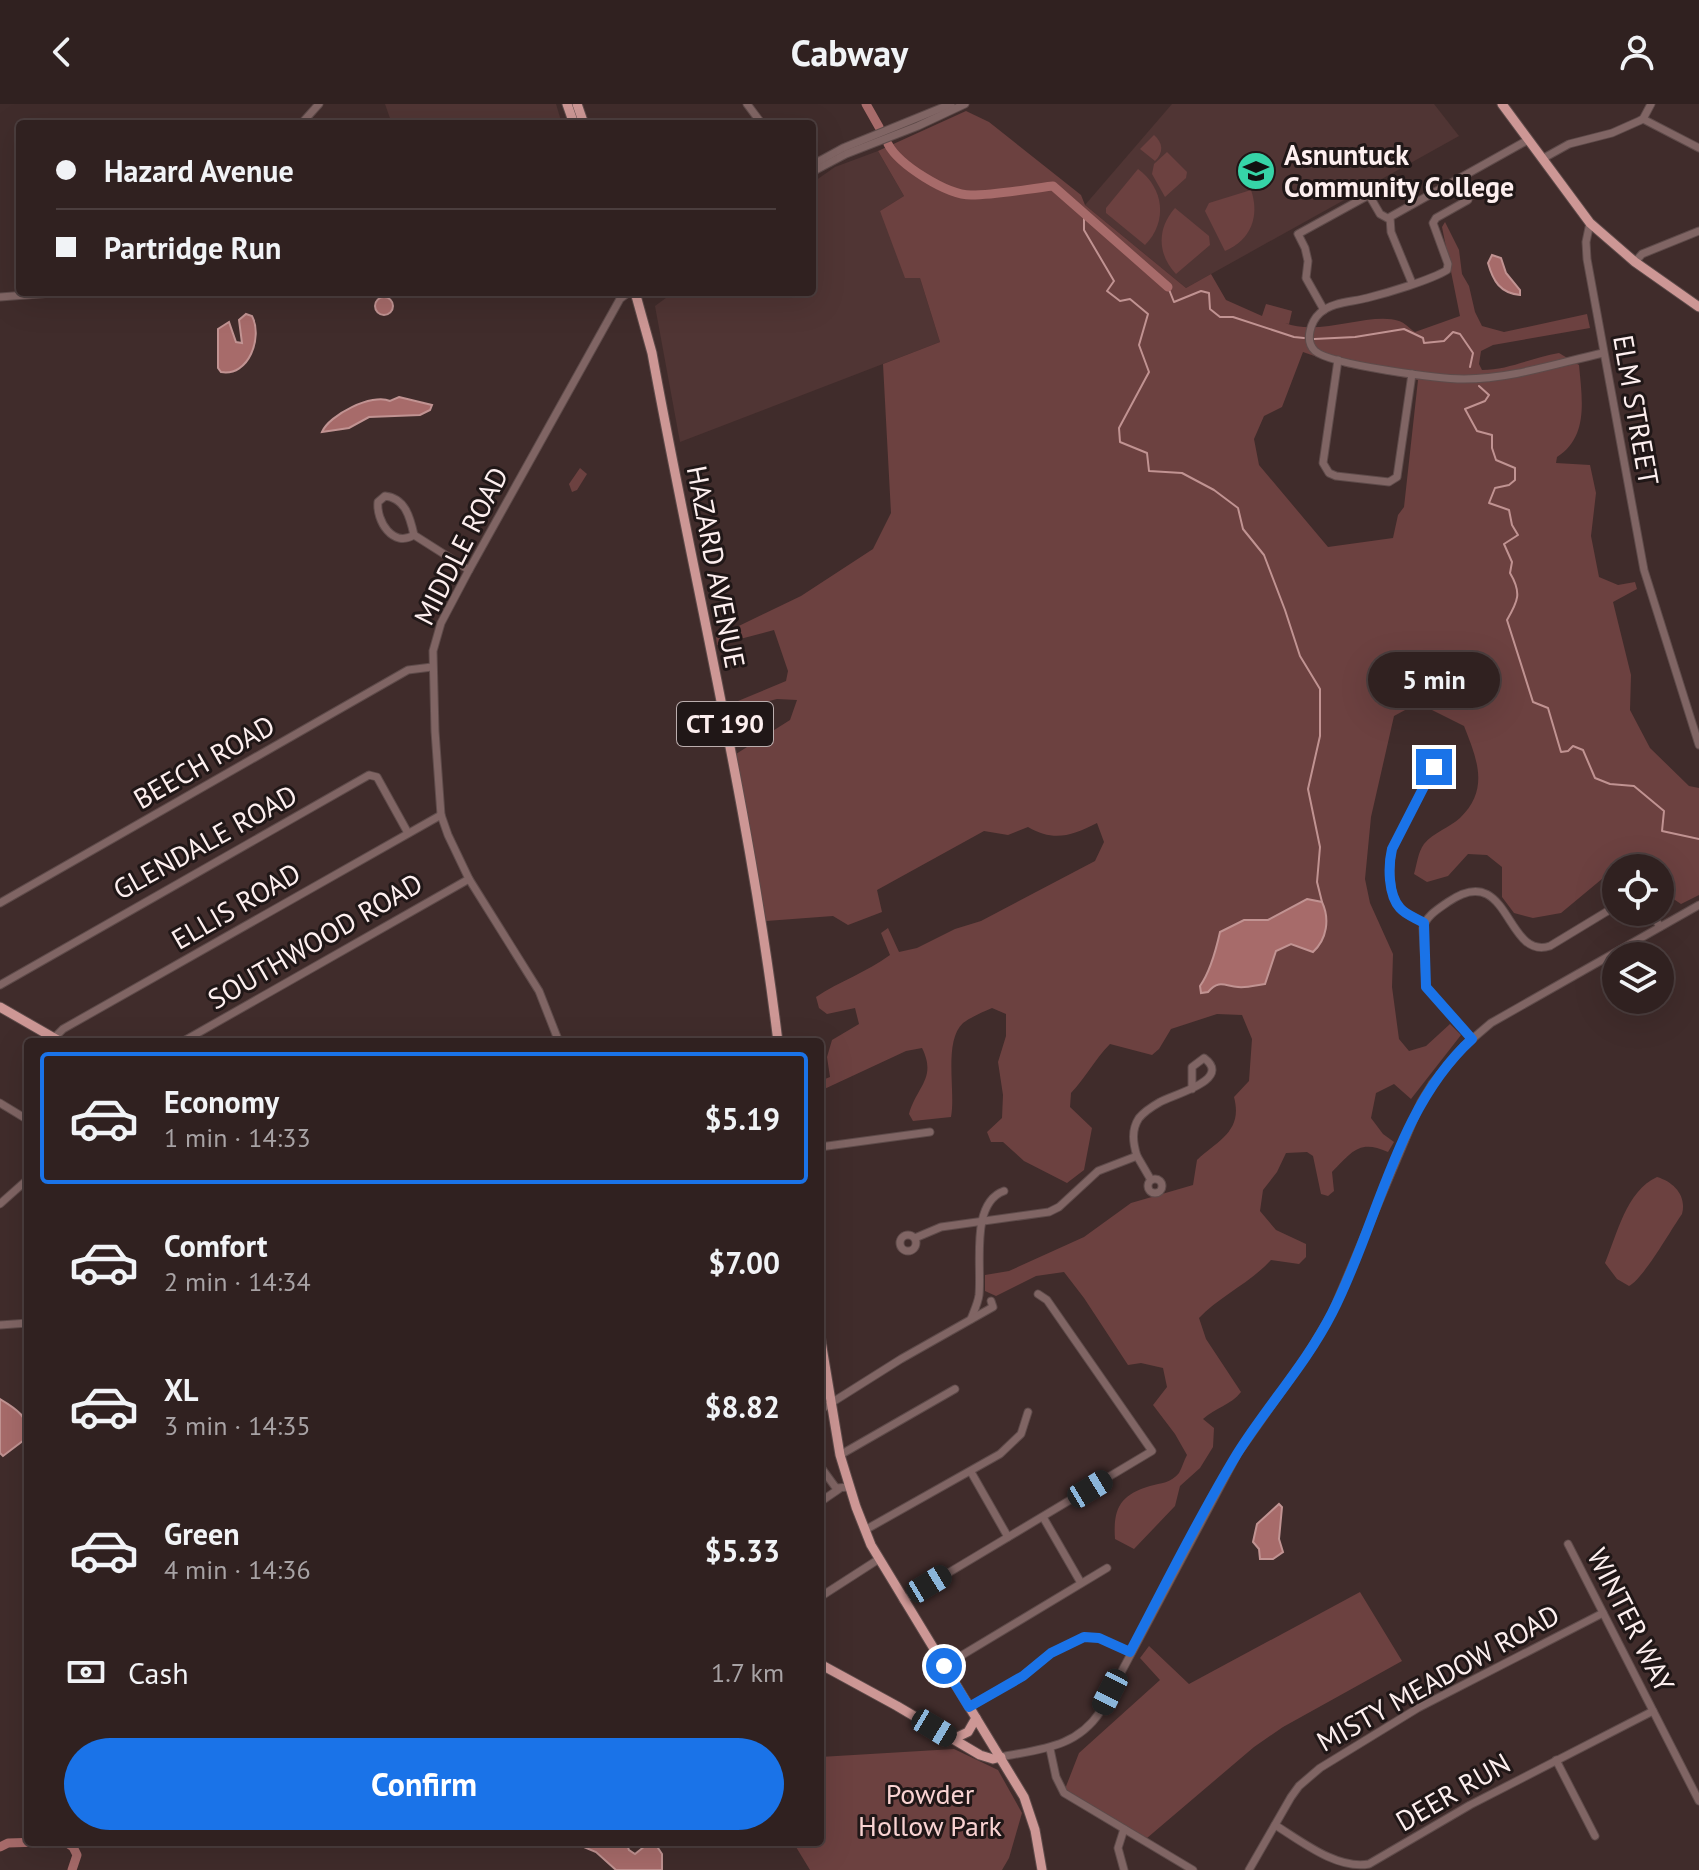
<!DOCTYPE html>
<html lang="en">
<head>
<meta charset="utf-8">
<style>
	body { margin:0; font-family:"PT Sans",sans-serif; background:#382929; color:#f1f3f6; height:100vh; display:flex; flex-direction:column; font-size:30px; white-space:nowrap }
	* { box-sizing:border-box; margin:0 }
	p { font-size:26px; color:#a8a3a5 }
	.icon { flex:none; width:44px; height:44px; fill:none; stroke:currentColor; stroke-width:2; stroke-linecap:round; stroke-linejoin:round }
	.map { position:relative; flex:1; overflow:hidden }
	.drawer { position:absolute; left:24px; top:934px; width:800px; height:808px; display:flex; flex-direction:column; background:#302120; border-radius:8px; box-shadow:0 8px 32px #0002,0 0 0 2px #4b3e3e }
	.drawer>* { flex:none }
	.hud { position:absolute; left:16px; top:16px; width:800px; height:176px; border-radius:8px; box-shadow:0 8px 32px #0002,0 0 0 2px #4b3e3e; display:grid; align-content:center; height:176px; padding:0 40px; background:#302120 }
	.tools { position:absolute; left:1602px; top:750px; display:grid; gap:16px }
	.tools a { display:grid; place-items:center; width:72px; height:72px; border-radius:50%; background:#302120; box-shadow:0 8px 32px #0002,0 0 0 2px #4b3e3e; font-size:40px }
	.end { position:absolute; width:36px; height:36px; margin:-18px; border:10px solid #1a73e8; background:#fff; box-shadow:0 0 0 4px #fff }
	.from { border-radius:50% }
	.bubble { position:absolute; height:56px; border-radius:28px; background:#302120; box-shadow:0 8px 32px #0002,0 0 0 2px #4b3e3e; font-size:26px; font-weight:700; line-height:56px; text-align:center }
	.car { position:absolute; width:24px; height:48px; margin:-24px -12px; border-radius:10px; box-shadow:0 0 6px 2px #0007; background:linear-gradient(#222 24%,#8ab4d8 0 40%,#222 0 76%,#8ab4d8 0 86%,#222 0) }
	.hud b { display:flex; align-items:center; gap:28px; height:76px; font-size:30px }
	.hud b+b { border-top:2px solid #4b3e3e }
	.hud i { width:20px; height:20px; background:#f1f3f6 }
	ul { padding:14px 0 0; list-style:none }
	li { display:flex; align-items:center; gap:24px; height:132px; margin:0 16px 12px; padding:0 24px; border:4px solid transparent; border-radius:8px }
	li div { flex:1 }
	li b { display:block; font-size:30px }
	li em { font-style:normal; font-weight:700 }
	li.current { border-color:#1a73e8 }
	li>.icon { width:72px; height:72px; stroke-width:1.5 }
	.pay { display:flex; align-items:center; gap:20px; height:88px; padding:0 40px; font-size:30px }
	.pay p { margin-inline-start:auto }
	.primary-button { display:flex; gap:16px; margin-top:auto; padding:16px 40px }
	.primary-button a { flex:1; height:92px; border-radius:48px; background:#1a73e8; color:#fff; font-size:32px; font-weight:700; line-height:92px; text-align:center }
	header { display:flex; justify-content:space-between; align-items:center; height:104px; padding:0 40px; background:#302120; font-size:36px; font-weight:700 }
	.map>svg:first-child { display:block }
</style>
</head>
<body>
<header><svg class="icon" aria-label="back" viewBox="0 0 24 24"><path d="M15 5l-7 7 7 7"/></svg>Cabway<svg class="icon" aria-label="person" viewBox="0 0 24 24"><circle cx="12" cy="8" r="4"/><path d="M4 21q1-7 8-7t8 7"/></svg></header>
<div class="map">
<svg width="1699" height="1766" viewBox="0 0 1699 1766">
	<rect width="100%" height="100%" fill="#402c2b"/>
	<g fill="#503534">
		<polygon points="385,0 556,0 562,20 392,20"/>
		<polygon points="1172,0 1434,0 1459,32 1186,184 1085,101"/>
		<polygon points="878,47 904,92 880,107 920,174 940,238 680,338 655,202 674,188 812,188 812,79 835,63"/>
	</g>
	<g fill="#6c4140" fill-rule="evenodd">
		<path d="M 966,7 L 989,18 L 1081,91 L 1085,101 L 1186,184 L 1211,170 L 1226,196 L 1262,212 L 1266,200 L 1292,207 L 1289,220 L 1285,219 C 1320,233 1371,207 1399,217 C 1404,218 1410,225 1415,228 L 1460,212 L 1442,123 L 1445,118 L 1459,146 L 1462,170 L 1469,182 L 1475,208 L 1482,222 L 1504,228 L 1587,210 L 1590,224 L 1493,241 L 1481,247 L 1479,260 L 1482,266 C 1509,266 1533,253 1559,249 L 1579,261 C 1582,295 1589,333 1557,353 L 1556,359 L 1590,361 L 1596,389 L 1591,432 L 1599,473 L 1618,481 L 1635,478 L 1637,485 L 1613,498 L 1631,571 L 1630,606 L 1650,644 L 1689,682 L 1699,684 L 1699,791 L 1681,800 L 1660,786 L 1660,764 L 1626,764 L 1620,760 L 1561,809 L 1533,814 L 1514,809 L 1502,793 L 1502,763 L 1487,751 L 1468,750 L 1448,772 L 1427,778 L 1414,770 C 1417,760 1418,748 1424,740 C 1434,728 1449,724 1460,714 C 1490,685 1477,655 1464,622 L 1418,599 L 1394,612 L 1371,713 L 1365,775 L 1370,799 L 1393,850 L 1392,883 L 1399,935 L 1409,947 L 1426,942 L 1450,920 L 1461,931 L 1411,995 L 1394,980 L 1376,989 L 1371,1014 L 1383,1030 L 1394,1038 L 1388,1048 C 1359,1035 1352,1048 1332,1068 L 1334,1087 L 1328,1092 L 1321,1090 L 1313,1052 L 1307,1048 L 1286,1049 L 1277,1068 L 1263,1086 L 1260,1107 L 1276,1126 L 1306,1140 L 1306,1153 L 1299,1160 L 1271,1156 C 1250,1179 1220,1192 1199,1214 L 1206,1235 L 1241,1288 C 1231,1301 1215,1304 1203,1315 L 1214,1324 L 1213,1343 L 1200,1364 L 1180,1382 L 1175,1402 L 1134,1445 L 1115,1435 C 1113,1406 1119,1391 1150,1382 C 1161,1379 1171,1379 1179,1369 C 1182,1364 1184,1356 1187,1351 L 1175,1330 L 1153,1301 L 1167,1283 L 1163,1264 L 1141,1259 L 1128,1261 L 1084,1194 L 1064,1168 L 1036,1172 L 996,1192 L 985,1187 L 985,1171 L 1009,1167 L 1084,1133 L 1131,1099 L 1193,1081 L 1197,1056 C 1219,1036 1243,1027 1234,993 L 1249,977 L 1252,935 L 1242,911 L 1217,910 L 1171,925 L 1159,945 L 1152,951 L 1110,940 C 1095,955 1086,973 1071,989 L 1070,1003 L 1092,1024 L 1084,1066 L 1067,1079 L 1024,1057 L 1003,1038 L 991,1038 L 987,1028 L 1002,1014 L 1003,991 L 998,958 L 1006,932 L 1006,910 L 992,904 C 983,908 971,913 963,919 C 943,938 956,987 951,1013 L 913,1017 L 909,1010 C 917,982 937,974 922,944 L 906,947 L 820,987 L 820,977 L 830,973 L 827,953 L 832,936 L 859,920 L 855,904 L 827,910 L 819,904 L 816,893 C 840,877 867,868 890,851 L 881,829 L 888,824 L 899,848 L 917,844 L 955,825 L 981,817 L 1095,757 L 1104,738 L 1097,719 C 1071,732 1054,738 1028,723 L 1008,731 L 984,727 L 877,786 L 882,808 L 848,821 L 833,812 L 766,817 L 736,650 L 790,616 L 797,596 L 777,595 L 741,604 L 738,597 L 786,577 L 788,567 L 774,526 L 717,541 L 716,533 L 801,492 L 873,445 L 891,409 L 883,260 L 940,238 L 920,174 L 905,174 L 880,107 L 904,92 L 878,47 ZM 1303,248 L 1346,263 L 1418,276 L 1404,403 L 1398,411 L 1393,434 L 1328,443 L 1259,361 L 1254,335 L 1264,312 L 1282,303 Z"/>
		<path d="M 1154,31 C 1163,39 1164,48 1155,57 L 1140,45 Z"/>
		<polygon points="1167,48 1187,68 1186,74 1165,93 1152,70 1154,60"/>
		<path d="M 1138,65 C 1164,84 1168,118 1145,141 L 1106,109 L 1106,104 Z"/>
		<path d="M 1251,86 C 1260,112 1251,136 1225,147 L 1205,107 L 1209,99 Z"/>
		<path d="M 1175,104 L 1209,132 L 1210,141 L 1176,170 C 1157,150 1157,124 1175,104 Z"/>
		<polygon points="580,364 587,370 577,386 572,388 569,380"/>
		<path d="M 1657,1073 C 1674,1078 1687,1092 1682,1110 C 1670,1127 1644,1174 1629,1182 L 1617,1175 L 1605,1159 C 1617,1131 1626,1087 1657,1073 Z"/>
		<polygon points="1360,1488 1402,1557 1283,1623 1254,1643 1147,1734 1065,1685 1079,1649 1160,1576 1140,1554 1149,1542 1189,1580"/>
		<polygon points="954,1645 998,1666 1022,1709 1009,1754 1002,1766 810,1766 793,1738 820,1738 820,1653"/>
	</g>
	<g fill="#a76b6a" stroke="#c19392" stroke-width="2">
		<path d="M 1492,151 L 1501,154 L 1506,169 L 1520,186 L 1520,191 C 1500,189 1493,177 1488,159 Z"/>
		<circle cx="384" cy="202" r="9"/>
		<path d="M 246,210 L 252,212 C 263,233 249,273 221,268 L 218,264 L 218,225 L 229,218 L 236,238 L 242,239 L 239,216 Z"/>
		<path d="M 399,293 L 432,301 L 430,306 L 420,311 L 369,313 L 349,324 L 322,328 C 329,311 372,289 390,297 Z"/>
		<path d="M 1307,795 L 1322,798 C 1330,815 1327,835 1313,848 L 1291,840 L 1276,847 L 1265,880 C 1257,881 1247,884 1238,883 C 1225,882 1219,875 1208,888 L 1201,889 L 1200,882 C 1210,868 1216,846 1220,828 L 1244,816 L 1268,816 Z"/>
		<path d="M 0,1295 C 17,1305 29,1313 28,1333 L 3,1352 L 0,1349 Z"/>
		<polygon points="1279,1400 1282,1403 1279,1435 1283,1448 1273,1455 1260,1455 1259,1445 1253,1438 1257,1420"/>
		<polygon points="572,1738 626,1738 629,1746 635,1750 650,1738 654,1738 662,1750 662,1766 616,1766 596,1748"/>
	</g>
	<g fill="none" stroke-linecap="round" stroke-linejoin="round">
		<g stroke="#c19392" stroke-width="2">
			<polyline points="1084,109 1084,126 1114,177 1107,187 1120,197 1130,195 1148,210 1139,241 1149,268 1119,324 1120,338 1147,349 1149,367 1182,369 1214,386 1238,404 1243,425 1264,451 1285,506 1300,552 1320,585 1320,632 1308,685 1320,743 1317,778 1322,798"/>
			<polyline points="1168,183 1174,198 1201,187 1209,189 1210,205 1220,213 1233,213 1294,233 1304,234"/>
			<polyline points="1314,235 1355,233 1404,225 1423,234 1424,239 1444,237 1453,228 1460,230 1473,249 1470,263"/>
			<path d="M 1479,282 L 1489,291 L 1485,297 L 1465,305 L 1477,327 L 1492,331 L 1492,344 L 1496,356 L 1515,364 L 1515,376 L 1509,381 L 1495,384 L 1489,399 L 1509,406 L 1512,421 L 1518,431 L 1504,440 L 1512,458 L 1510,469 C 1522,489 1518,497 1507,516 L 1533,598 L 1548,604 L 1561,648 L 1568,647 L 1573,642 L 1583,646 L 1595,674 L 1610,680 L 1634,682 L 1664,707 L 1662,727 L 1699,735"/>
		</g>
		<g stroke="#a76b6a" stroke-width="9">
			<polyline points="866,0 879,23"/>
			<path d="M 888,40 C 899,61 947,91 971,91 C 998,91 1026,85 1053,82 L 1168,183"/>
			<polyline points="66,1738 73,1743 77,1751 72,1766"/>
			<polyline points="0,1743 8,1739 41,1738"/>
		</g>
		<defs>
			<g id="minor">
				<polyline points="747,0 762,20"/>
				<polyline points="1643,15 1699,44"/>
				<polyline points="301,20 319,0"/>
				<polyline points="1542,55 1569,40 1612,29 1639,17 1643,15 1651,0"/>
				<polyline points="812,61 843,44 951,0"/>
				<polyline points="812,68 846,50 918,22 965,0"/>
				<path d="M 1456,76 L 1468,96 L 1436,114 L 1433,119 L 1448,160 L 1447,166 C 1431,176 1387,189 1367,194 C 1352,198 1332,198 1320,209 C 1311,217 1304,237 1315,247 C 1331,261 1440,275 1464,275 C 1511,275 1558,259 1603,249"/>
				<polyline points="1590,119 1586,138 1587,155 1644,466 1699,641"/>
				<polyline points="1635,158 1642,150 1699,127"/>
				<polyline points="1412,179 1391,128 1390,113 1528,36"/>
				<polyline points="0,193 65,188"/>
				<polyline points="1324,206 1306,174 1308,157 1305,144 1298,130 1369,91 1380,110 1389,115"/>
				<polyline points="1338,256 1323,359 1329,369 1336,372 1389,378 1397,373 1412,270"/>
				<path d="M 385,392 C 405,394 410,413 414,431 C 393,444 376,417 378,398 Z"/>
				<polyline points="414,431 469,466"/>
				<polyline points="0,799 408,566 432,563"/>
				<polyline points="1651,808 1660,823"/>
				<path d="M 1424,819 C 1416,814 1406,811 1400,804 C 1388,791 1389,762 1392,745 L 1434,663"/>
				<polyline points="0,881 369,671 377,673 408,729"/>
				<polyline points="54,934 63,925 441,711"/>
				<path d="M 1472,935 L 1426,883 L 1423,824 C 1426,812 1438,805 1448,798 C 1510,755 1505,857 1550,842 L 1616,802"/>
				<polyline points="182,938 469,775"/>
				<polyline points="559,938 539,887 469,775 448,731 441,711 435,627 433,547 441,519 469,466 620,195 629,188"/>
				<polyline points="0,999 28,1016"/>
				<polyline points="820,1043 930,1028"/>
				<polyline points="1137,1052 1151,1076"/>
				<circle cx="1155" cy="1082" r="7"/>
				<polyline points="0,1100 28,1075"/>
				<circle cx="908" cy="1139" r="8"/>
				<path d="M 915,1134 L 941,1123 L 1049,1108 L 1059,1103 L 1098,1067 L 1137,1052 C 1133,1039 1131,1026 1139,1014 C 1144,1008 1153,1002 1160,998 C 1171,991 1234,976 1204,954 L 1192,963 L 1192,985"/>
				<path d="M 971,1215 C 974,1207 978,1199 979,1191 C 982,1161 970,1099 1004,1087"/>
				<polyline points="0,1221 28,1219"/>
				<polyline points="820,1306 901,1255 993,1203 991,1197"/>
				<polyline points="840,1351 955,1285"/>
				<polyline points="820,1362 836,1384 850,1383"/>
				<polyline points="971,1368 1008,1433"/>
				<polyline points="820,1398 839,1385"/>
				<polyline points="1043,1413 1081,1479"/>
				<polyline points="865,1426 1000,1350 1021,1330 1028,1308"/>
				<polyline points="1568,1440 1699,1697"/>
				<polyline points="820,1493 879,1455"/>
				<polyline points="903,1496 1152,1347 1047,1196 1038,1190"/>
				<polyline points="944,1562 1107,1464"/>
				<polyline points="969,1603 1023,1572 1051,1549 1084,1533 1099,1534 1130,1548"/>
				<polyline points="1050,1645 1056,1673 1064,1689 1193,1766"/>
				<path d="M 1001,1653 C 1040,1645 1076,1644 1100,1608 L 1238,1349 L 1309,1248 L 1332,1209 L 1421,998 L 1432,980 L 1464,942 L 1491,919 L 1699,801"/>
				<polyline points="1556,1656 1595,1732"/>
				<path d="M 1275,1721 C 1301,1737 1337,1766 1369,1760 L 1470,1701 L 1653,1607"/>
				<polyline points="1124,1766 1118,1744 1124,1725"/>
				<polyline points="1249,1766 1291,1693 1299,1682 1320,1664 1418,1604 1603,1509"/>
			</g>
			<g id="major">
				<polyline points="567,0 574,20"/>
				<polyline points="577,0 584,20"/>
				<polyline points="1502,0 1590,119 1635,158 1699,203"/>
				<path d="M 635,188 L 652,249 C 694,479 750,706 778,938"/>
				<polyline points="0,903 61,938"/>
				<polyline points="820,1231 840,1351 856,1403 871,1441 1024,1693 1035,1726 1042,1766"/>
				<polyline points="820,1560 897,1602 980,1651 993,1655 1001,1653"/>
				<polyline points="953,1635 968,1628 976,1614"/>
			</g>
		</defs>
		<use href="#minor" stroke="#5e4b4a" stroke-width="9"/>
		<use href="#major" stroke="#5e4b4a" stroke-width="11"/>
		<use href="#minor" stroke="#806564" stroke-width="7"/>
		<use href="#major" stroke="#cd9795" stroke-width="9"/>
	</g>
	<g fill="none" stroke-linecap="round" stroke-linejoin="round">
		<path stroke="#1a73e8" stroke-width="10" d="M 944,1562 L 969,1603 L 1023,1572 L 1051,1549 L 1084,1533 L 1099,1534 L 1130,1548 C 1165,1482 1198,1414 1237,1350 C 1267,1302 1306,1260 1332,1209 C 1378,1120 1396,1004 1472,935 L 1426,883 L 1424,819 C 1416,814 1406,811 1400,804 C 1388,791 1388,762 1392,745 L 1434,663"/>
	</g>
	<defs>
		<symbol id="university-disc" viewBox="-11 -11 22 22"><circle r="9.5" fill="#36d4a7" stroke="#201717"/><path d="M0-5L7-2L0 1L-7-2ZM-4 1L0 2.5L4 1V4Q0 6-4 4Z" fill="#111"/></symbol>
	</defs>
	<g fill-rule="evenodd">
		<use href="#university-disc" x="1234" y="45" width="44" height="44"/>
	</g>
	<g text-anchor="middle" stroke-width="6" stroke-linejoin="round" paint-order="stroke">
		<rect fill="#201717" stroke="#bbaeae" stroke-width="2" x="677" y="598" width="96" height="44" rx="6"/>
		<g font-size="26" font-weight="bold" fill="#fdefef">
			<text x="725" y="629">CT 190</text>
		</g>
		<g font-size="28" font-weight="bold" fill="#fdefef" stroke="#201717" text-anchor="start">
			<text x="1284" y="61">Asnuntuck<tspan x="1284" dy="32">Community College</tspan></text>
		</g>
		<g font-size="28" fill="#fdefef" stroke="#201717">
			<text transform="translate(1636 306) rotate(80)" y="10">ELM STREET</text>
			<text transform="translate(461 442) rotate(-63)" y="10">MIDDLE ROAD</text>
			<text transform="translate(716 463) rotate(79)" y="10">HAZARD AVENUE</text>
			<text transform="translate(204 658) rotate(-30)" y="10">BEECH ROAD</text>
			<text transform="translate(205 738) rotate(-29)" y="10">GLENDALE ROAD</text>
			<text transform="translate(236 802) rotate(-30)" y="10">ELLIS ROAD</text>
			<text transform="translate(315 837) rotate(-30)" y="10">SOUTHWOOD ROAD</text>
			<text transform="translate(1631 1516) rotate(63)" y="10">WINTER WAY</text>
			<text transform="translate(1438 1574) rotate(-29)" y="10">MISTY MEADOW ROAD</text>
			<text transform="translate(1453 1688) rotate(-30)" y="10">DEER RUN</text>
		</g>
		<g font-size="28" fill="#f9d3d2" stroke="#201717">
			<text x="930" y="1700">Powder<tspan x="930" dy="32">Hollow Park</tspan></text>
		</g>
	</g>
</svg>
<div class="tools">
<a><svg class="icon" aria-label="locate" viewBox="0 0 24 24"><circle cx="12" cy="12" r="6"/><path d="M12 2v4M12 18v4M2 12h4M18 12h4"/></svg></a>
<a><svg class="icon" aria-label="layers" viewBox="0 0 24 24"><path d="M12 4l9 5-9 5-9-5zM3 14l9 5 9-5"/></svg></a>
</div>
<i class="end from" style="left:944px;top:1562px"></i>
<i class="end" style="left:1434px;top:663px"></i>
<div class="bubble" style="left:1368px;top:548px;width:132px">5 min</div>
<i class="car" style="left:1090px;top:1385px;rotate:59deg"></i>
<i class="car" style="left:929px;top:1480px;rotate:59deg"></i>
<i class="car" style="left:1110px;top:1588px;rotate:207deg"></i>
<i class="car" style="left:934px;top:1624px;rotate:121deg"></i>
<div class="hud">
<b><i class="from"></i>Hazard Avenue</b>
<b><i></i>Partridge Run</b>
</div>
<section class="drawer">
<ul>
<li class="current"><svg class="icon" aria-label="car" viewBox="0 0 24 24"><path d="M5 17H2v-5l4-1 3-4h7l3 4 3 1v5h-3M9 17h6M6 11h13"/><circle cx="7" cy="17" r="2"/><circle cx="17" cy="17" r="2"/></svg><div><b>Economy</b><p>1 min · 14:33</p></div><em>$5.19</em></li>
<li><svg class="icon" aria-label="car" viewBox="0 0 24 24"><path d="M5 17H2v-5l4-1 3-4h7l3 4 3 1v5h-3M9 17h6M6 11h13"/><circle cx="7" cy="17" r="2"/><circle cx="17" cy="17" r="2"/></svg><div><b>Comfort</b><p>2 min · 14:34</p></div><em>$7.00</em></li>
<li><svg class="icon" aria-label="car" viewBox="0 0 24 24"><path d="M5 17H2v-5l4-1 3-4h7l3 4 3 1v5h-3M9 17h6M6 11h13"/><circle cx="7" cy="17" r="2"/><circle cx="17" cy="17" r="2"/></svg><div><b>XL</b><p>3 min · 14:35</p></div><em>$8.82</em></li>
<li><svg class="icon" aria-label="car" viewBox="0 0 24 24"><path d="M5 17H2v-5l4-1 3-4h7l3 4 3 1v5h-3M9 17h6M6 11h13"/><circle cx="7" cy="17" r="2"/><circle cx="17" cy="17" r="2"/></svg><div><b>Green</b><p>4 min · 14:36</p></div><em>$5.33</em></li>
</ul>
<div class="pay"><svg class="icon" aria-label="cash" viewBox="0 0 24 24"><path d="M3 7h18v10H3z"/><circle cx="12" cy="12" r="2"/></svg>Cash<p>1.7 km</p></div>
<div class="primary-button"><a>Confirm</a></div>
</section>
</div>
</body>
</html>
